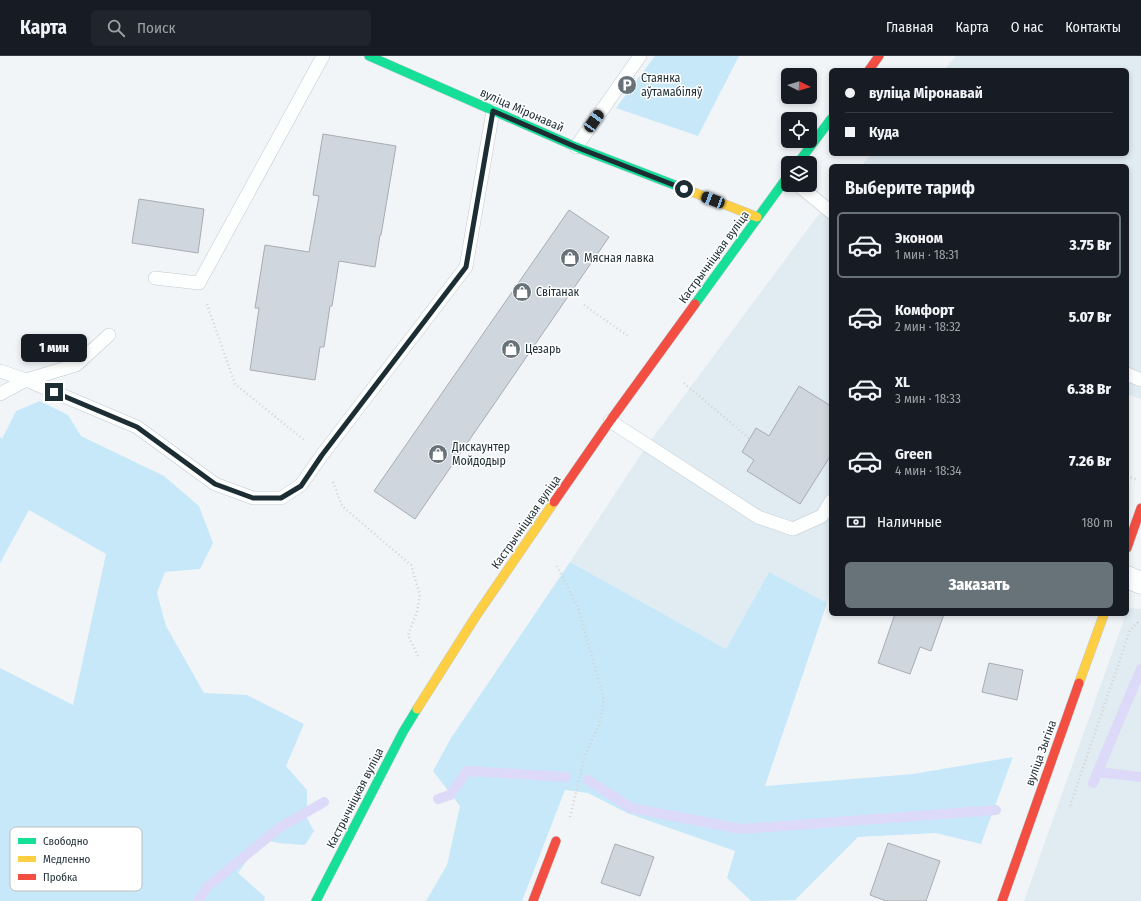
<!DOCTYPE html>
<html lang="ru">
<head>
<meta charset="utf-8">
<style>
	body { margin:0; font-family:"Fira Sans Condensed",sans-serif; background:#20242c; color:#f1f3f6; height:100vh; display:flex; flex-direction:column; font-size:15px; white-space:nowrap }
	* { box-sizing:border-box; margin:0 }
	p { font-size:13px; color:#9ea1a6 }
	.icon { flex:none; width:22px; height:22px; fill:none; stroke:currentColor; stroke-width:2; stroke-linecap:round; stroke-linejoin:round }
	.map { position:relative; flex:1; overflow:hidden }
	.details { position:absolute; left:829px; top:108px; width:300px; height:452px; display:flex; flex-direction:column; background:#171b24; border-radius:6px; box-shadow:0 2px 6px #0003 }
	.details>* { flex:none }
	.banner { position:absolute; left:829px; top:12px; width:300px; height:88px; border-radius:6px; box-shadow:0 2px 6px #0003; display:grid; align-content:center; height:88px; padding:0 16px; background:#171b24 }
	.needle { width:26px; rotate:95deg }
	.controls { position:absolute; left:781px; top:12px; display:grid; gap:8px }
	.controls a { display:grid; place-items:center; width:36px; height:36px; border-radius:6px; background:#171b24; box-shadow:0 2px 6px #0003; font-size:20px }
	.end { position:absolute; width:18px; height:18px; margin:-9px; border:5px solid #1d2d34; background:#fff; box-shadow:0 0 0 2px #fff }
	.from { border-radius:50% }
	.bubble { position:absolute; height:28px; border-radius:6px; background:#171b24; box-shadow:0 2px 6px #0003; font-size:13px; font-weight:800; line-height:28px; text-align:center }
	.car { position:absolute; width:12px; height:24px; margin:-12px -6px; border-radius:5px; box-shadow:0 0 3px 1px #0007; background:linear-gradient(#222 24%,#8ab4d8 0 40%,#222 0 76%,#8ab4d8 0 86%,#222 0) }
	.banner b { display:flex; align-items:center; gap:14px; height:38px; font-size:15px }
	.banner b+b { border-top:1px solid #363941 }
	.banner i { width:10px; height:10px; background:#f1f3f6 }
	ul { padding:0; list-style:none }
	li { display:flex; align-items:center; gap:12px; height:66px; margin:0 8px 6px; padding:0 8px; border:2px solid transparent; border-radius:6px }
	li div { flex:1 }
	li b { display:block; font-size:15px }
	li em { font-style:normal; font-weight:800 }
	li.selected { border-color:#687379 }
	li>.icon { width:36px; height:36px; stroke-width:1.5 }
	h2 { padding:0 16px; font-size:18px; line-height:48px }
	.pay { display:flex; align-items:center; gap:10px; height:44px; padding:0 16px; font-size:15px }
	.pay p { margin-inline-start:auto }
	.primary-button { display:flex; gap:8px; margin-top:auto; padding:8px 16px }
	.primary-button a { flex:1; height:46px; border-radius:6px; background:#687379; color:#fff; font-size:16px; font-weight:800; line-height:46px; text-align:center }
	header { display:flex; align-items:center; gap:24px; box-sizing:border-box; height:56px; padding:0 20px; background:#171b24; border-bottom:1px solid #363941 }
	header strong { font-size:19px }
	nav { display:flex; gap:22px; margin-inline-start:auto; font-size:14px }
	.search { width:280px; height:36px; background:#20242c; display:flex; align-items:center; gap:10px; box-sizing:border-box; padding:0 14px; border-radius:6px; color:#9ea1a6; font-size:15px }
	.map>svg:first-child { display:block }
</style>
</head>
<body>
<header>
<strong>Карта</strong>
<div class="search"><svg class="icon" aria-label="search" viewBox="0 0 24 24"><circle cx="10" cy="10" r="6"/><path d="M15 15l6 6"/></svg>Поиск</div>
<nav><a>Главная</a><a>Карта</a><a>О нас</a><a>Контакты</a></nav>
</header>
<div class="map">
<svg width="1141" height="845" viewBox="0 0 1141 845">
	<rect width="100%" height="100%" fill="#f2f5f8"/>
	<g fill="#e0ebf2">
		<polygon points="956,0 1141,0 1141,343 1127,338 1127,110 861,110 871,98 1127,98 1127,14 944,14"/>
		<polygon points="831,144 831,534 827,547 769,516 726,593 570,506 646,391 816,162"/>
		<polygon points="1128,552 1141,553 1141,845 1024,845 1126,558 1127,558"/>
	</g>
	<g fill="#c7e8f9">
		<polygon points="655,0 739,0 698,80 616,52"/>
		<polygon points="40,345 68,359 81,380 164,420 199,450 213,487 200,513 165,516 157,537 166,570 204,637 247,639 304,668 286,710 307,734 307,762 314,775 305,789 278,787 262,783 238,817 265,841 264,845 0,845 0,612 73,649 106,498 29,454 0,507 0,381 2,383 16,355"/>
		<polygon points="570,506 726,593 769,516 827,547 765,730 913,718 1013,701 981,788 936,777 858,781 795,844 751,845 727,822 735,795 627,757 588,737 565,734 522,845 426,845 447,809 460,750 433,715 451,682"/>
	</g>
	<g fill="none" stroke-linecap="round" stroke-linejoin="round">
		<g stroke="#dcdaf8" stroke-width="10">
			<polyline points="1098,716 1141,721"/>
			<polyline points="588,724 631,752 741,773 996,754"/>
			<polyline points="1093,727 1141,613"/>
			<polyline points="438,743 450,739 467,715 566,721"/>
			<polyline points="198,845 207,831 279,772 324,746"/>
		</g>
	</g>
	<g fill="#d0d6dd" stroke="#a8acb3">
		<polygon points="323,78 396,90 381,179 380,179 375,211 339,205 332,250 330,250 324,291 320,291 315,324 250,314 259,252 255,252 265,189 309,196 319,140 313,139"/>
		<polygon points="139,143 204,153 198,197 132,187"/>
		<polygon points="569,154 609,181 415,463 374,435"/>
		<polygon points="799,330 831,350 831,399 800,448 747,415 754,404 742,396 756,372 769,380"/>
		<polygon points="895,558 944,558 931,595 920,591 910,618 878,607"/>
		<polygon points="989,607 1023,614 1017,644 982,636"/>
		<polygon points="888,787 940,805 926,845 886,845 870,839"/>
		<polygon points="615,788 654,801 640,840 601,827"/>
	</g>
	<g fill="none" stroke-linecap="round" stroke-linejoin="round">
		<defs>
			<g id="lane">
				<polyline points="576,91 640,0"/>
				<polyline points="798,129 831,156"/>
				<polyline points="155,222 199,227 323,0"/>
				<polyline points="0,315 26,324 137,371 215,428 253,442 281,442 301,429 322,399 466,211 493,55"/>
				<polyline points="1127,318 1141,324"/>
				<polyline points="0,338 26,324 76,309 109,279"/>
				<polyline points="610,365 758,461 793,473 822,460 831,445"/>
			</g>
			<polyline id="street" points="1127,521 1141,527"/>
			<g id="fast">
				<polyline points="369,0 576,91 685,133"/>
				<polyline points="798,107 831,63"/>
				<polyline points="695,248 788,120"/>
				<polyline points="316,845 403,676 417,653"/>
			</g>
			<g id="slow">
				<polyline points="685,133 757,161"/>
				<polyline points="1079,627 1104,558"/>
				<polyline points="417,653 476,560 554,446"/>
			</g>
			<g id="jam">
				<polyline points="869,14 879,0"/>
				<polyline points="554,446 610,365 695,248"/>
				<polyline points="1127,492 1141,452"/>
				<polyline points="533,845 556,785"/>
				<polyline points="1002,845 1079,627"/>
			</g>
		</defs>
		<use href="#lane" stroke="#c1cacf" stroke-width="14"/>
		<use href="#street" stroke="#c1cacf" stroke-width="23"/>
		<use href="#fast" stroke="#c1cacf" stroke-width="10"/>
		<use href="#slow" stroke="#c1cacf" stroke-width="10"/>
		<use href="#jam" stroke="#c1cacf" stroke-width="10"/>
		<g stroke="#d0d3d4" stroke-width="2.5" stroke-dasharray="1 3" stroke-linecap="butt">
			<polyline points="207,248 235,328 304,384"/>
			<polyline points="584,249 628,280"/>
			<polyline points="684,327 750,383"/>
			<polyline points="1127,420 1137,424"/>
			<polyline points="333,426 342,450 411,509 420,539 417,556 408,579 418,600"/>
			<polyline points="557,510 578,551 604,643 599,669 585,699 570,761"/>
			<polyline points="1070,750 1130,574 1137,567 1141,565"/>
		</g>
		<use href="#lane" stroke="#fdfefe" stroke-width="13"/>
		<use href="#street" stroke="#fdfefe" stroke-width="22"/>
		<use href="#fast" stroke="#16e098" stroke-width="9"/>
		<use href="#slow" stroke="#ffcf43" stroke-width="9"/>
		<use href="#jam" stroke="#f24e42" stroke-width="9"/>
	</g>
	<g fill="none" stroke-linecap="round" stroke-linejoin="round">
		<polyline stroke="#1d2d34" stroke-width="5" points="54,336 137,371 215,428 253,442 281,442 301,430 322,399 466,211 493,55 576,91 684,133"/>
	</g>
	<defs>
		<symbol id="parking-disc" viewBox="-11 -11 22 22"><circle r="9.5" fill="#687379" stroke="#fff"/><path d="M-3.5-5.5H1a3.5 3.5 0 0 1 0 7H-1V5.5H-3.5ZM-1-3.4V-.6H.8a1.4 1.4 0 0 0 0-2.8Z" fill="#fff"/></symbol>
		<symbol id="shop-disc" viewBox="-11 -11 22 22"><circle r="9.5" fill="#687379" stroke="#fff"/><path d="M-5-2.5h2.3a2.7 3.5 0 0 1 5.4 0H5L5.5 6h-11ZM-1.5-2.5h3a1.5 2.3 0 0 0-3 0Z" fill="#fff"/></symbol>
	</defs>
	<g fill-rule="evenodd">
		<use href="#parking-disc" x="616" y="18" width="22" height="22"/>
		<use href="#shop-disc" x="559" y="191" width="22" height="22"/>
		<use href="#shop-disc" x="511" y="225" width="22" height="22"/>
		<use href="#shop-disc" x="500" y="282" width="22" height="22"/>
		<use href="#shop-disc" x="427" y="387" width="22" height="22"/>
	</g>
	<g text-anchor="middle" stroke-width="3" stroke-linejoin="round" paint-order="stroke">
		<g font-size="12" fill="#1d2d34" stroke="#fff" text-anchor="start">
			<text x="641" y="26">Стаянка<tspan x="641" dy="14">аўтамабіляў</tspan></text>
			<text x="584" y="206">Мясная лавка</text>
			<text x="536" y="240">Світанак</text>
			<text x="525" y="297">Цезарь</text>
			<text x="452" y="395">Дискаунтер<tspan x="452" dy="14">Мойдодыр</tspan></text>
		</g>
		<g font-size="12" fill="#1d2d34" stroke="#fff">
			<text transform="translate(522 54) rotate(24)" y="4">вуліца Міронавай</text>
			<text transform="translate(714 201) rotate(-54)" y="4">Кастрычніцкая вуліца</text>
			<text transform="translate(526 466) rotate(-55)" y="4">Кастрычніцкая вуліца</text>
			<text transform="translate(1041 697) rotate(-70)" y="4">вуліца Зыгіна</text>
			<text transform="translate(355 742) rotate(-63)" y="4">Кастрычніцкая вуліца</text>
		</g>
	</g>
	<rect x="10" y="771" width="132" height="64" rx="6" fill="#fff" stroke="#bbc0c2" stroke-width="1"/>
	<rect x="18" y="782" width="18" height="6" fill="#16e098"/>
	<rect x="18" y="800" width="18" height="6" fill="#ffcf43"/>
	<rect x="18" y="818" width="18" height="6" fill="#f24e42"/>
	<g font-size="11" fill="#1d2d34">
		<text x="43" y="789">Свободно</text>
		<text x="43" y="807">Медленно</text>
		<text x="43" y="825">Пробка</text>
	</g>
</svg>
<div class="controls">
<a><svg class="needle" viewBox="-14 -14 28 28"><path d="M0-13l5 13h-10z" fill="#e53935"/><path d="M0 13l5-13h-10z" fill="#9ea1a6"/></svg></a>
<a><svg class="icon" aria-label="locate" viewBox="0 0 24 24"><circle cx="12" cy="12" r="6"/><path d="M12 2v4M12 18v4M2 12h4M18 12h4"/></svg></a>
<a><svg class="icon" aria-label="layers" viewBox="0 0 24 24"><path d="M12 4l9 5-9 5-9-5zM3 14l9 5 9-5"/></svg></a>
</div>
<i class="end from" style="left:684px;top:133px"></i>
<i class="end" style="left:54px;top:336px"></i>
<div class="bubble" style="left:21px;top:278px;width:66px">1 мин</div>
<i class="car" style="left:594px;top:65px;rotate:35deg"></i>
<i class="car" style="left:713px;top:144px;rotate:291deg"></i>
<div class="banner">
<b><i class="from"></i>вуліца Міронавай</b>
<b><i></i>Куда</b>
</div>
<section class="details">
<h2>Выберите тариф</h2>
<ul>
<li class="selected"><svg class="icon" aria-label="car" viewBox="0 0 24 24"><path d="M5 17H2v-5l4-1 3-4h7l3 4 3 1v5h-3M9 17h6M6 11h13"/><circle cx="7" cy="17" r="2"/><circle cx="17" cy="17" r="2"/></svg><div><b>Эконом</b><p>1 мин · 18:31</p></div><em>3.75 Br</em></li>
<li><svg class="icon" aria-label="car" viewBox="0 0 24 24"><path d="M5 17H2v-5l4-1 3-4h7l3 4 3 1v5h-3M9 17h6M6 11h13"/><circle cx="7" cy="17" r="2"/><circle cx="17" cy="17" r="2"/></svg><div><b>Комфорт</b><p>2 мин · 18:32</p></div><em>5.07 Br</em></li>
<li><svg class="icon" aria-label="car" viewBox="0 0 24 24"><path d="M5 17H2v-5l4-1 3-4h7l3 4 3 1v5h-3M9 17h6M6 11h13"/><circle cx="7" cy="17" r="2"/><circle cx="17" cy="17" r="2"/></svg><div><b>XL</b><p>3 мин · 18:33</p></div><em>6.38 Br</em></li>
<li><svg class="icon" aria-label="car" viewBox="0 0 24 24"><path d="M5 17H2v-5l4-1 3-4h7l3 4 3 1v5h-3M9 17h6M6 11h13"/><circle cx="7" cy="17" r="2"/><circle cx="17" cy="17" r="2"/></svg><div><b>Green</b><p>4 мин · 18:34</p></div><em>7.26 Br</em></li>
</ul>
<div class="pay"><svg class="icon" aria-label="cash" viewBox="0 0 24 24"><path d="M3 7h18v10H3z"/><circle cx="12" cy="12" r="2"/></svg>Наличные<p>180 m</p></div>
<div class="primary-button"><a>Заказать</a></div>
</section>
</div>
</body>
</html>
